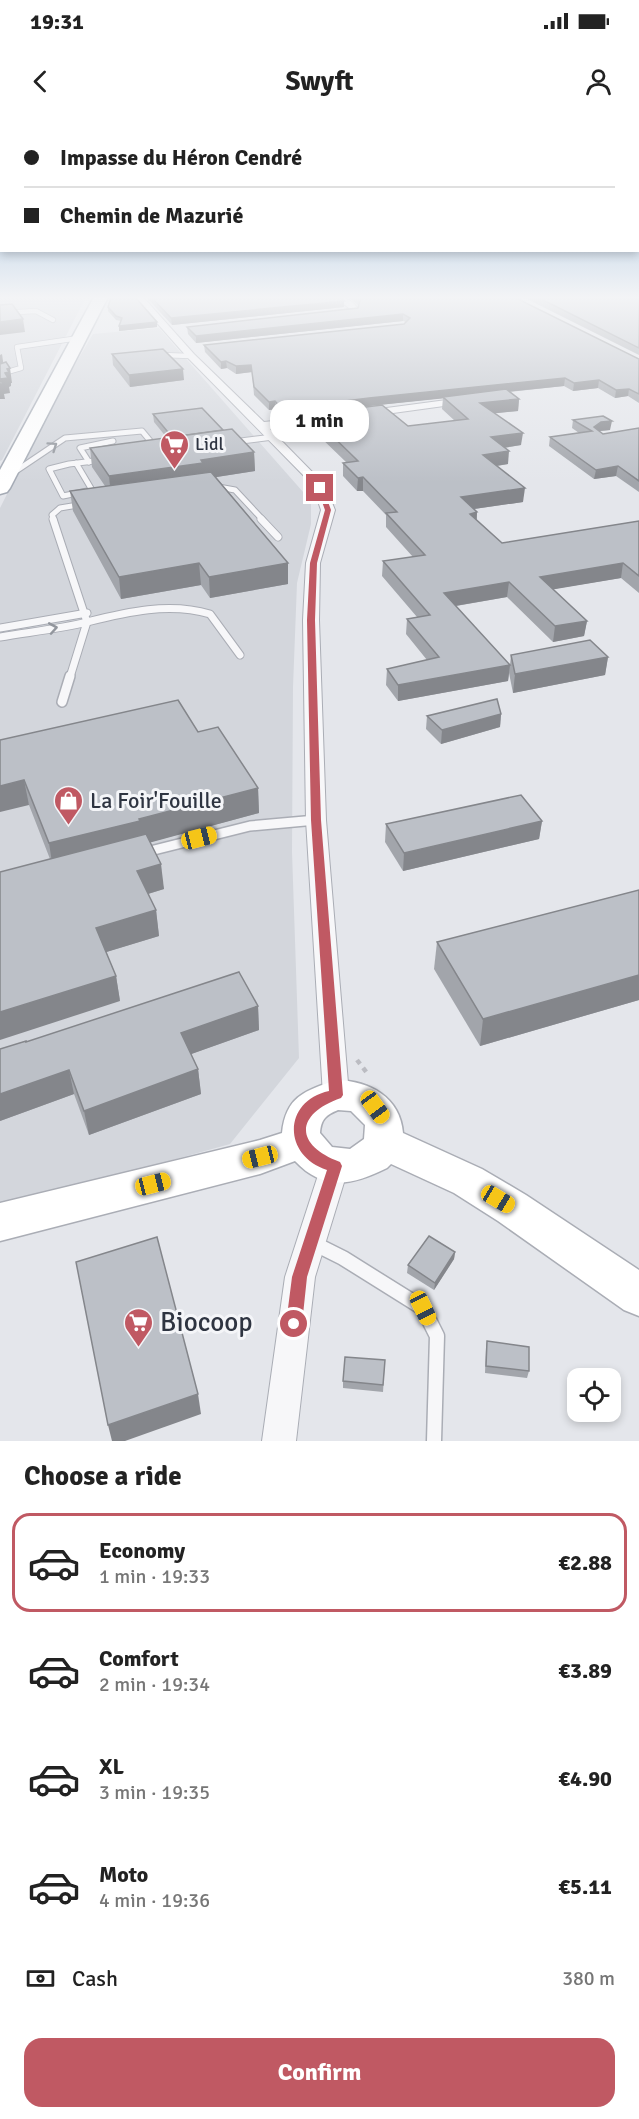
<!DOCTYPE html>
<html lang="en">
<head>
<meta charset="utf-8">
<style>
	body { margin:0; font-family:Signika,sans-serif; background:#f2f2f2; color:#222; height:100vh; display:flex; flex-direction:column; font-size:22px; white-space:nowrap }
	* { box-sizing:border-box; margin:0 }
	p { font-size:20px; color:#767676 }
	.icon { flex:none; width:33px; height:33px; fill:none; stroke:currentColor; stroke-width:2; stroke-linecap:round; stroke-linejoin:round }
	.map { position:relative; height:1321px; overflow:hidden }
	.panel { display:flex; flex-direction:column; background:#fff; flex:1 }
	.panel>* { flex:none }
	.guide { position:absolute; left:0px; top:0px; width:639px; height:132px; box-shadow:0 3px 9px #0003; display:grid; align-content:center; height:132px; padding:0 24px; background:#fff }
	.controls { position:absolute; left:567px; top:1248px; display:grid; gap:12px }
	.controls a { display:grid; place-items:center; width:54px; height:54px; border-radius:12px; background:#fff; box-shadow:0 3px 9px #0003; font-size:30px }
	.end { position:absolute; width:27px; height:27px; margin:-14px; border:8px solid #c05963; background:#fff; box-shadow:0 0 0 3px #fff }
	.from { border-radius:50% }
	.bubble { position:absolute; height:42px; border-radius:18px; background:#fff; box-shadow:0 3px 9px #0003; font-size:20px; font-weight:800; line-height:42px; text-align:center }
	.car { position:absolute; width:18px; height:36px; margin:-18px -9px; border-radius:8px; box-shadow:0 0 4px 2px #0007; background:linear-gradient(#f5c518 24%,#345 0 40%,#f5c518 0 76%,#345 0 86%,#f5c518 0) }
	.guide b { display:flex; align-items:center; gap:21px; height:57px; font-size:22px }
	.guide b+b { border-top:2px solid #e0e0e0 }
	.guide i { width:15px; height:15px; background:#222 }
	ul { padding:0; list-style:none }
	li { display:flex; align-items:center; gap:18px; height:99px; margin:0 12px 9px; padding:0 12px; border:3px solid transparent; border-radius:18px }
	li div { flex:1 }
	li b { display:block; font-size:22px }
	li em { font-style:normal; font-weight:800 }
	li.on { border-color:#c05963 }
	li>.icon { width:54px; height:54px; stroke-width:1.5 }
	h2 { padding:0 24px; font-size:27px; line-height:72px }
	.pay { display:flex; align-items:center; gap:15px; height:66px; padding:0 24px; font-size:22px }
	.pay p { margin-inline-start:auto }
	.button { display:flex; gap:12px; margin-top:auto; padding:12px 24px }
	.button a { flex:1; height:69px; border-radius:18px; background:#c05963; color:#fff; font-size:24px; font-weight:800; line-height:69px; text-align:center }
	.status { display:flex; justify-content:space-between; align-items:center; height:42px; padding:0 30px; background:#fff; direction:ltr }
	.status svg { height:16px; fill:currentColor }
	header { display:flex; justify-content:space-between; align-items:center; height:78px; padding:0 24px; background:#fff; font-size:27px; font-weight:800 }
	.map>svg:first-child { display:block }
</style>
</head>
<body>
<div class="status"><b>19:31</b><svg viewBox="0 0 49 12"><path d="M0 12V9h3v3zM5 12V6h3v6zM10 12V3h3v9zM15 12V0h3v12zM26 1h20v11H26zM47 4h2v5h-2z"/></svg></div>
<header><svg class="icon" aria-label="back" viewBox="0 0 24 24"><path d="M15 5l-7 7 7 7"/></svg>Swyft<svg class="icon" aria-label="person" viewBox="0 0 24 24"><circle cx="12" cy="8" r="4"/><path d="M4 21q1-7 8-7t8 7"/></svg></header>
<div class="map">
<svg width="639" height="1321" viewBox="0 0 639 1321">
	<rect width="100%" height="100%" fill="#e4e6eb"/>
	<g fill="#d3d6dc">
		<polygon points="0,177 86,177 2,340 0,341"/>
		<polygon points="159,208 311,381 311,404 297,463 293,567 292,732 299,938 230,1024 0,1088 0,388 56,277 93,214"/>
	</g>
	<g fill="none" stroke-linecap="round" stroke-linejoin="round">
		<defs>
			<g id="lane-far4">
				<polyline points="0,193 36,191 53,200"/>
				<polyline points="161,235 191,236"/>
				<polyline points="0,254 21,248 17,227 79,218"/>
			</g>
			<g id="lane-far3">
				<polyline points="233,322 273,317"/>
				<polyline points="89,342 80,328 113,321"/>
				<polyline points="76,343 92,370 63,376 49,349 69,344 103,340"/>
				<polyline points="10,355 65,318 142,311 156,328"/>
				<polyline points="213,366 235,370 263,400"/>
				<polyline points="54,400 52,395 60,388 84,384"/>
			</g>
			<g id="lane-far2">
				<polyline points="53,399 87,502 70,557"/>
				<polyline points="261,399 278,417"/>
				<polyline points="0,508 87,493"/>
				<path d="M 0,517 C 29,512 59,509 87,502 C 127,492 169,482 210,494 L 240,535"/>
			</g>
			<g id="lane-far1">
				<polyline points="62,582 70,556"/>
				<polyline points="142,733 250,706 316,700"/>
			</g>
			<polyline id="lane" points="313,1123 343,1138 423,1188 437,1216 434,1321"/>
			<g id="street">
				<polygon points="134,177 143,177 194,234 264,302 320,296 326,299 320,302 270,309 325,365 335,390 320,443 319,500 326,700 349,975 345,983 336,986 327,983 323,975 306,700 303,500 306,443 321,390 314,369 304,356 188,238"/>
				<path d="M 335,177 C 344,177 356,181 358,191 L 328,197 L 328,193 L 350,189 Z"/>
				<polygon points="469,277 473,278 473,282 364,297 358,294 364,291"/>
				<polygon points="335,1034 345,1037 349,1046 315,1157 296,1321 262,1321 285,1157 321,1046 325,1037"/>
			</g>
			<path id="secondary" d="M 336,960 C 370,961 400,977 403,1013 L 482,1049 L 526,1075 L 639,1150 L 639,1196 L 624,1190 L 498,1101 L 454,1073 L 391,1044 L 387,1048 C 353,1065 324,1072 295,1041 L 260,1054 L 0,1121 L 0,1083 L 260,1020 L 282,1013 C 286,976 305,971 336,960 ZM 338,990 L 351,991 L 365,1005 L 364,1019 L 350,1029 L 332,1027 L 320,1013 C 321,999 326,995 338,990 Z"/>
			<polygon id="primary" points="94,177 108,177 10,368 7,372 0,374 0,350"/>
		</defs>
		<use href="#lane-far4" stroke="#aaadb5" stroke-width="6"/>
		<use href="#lane-far3" stroke="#aaadb5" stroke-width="7"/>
		<use href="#lane-far2" stroke="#aaadb5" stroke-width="9"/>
		<use href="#lane-far1" stroke="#aaadb5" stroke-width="12"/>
		<use href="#lane" stroke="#aaadb5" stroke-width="17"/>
		<use href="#street" stroke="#aaadb5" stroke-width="2"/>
		<use href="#secondary" stroke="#aaadb5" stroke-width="3"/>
		<use href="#primary" stroke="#a5abb5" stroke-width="3"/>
		<polyline stroke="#bbbcc2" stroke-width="4.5" stroke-dasharray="5 5" stroke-linecap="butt" points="357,940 367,953"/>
		<use href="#lane-far4" stroke="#f7f7f9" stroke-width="4.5"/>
		<use href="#lane-far3" stroke="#f7f7f9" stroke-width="5"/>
		<use href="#lane-far2" stroke="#f7f7f9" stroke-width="7"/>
		<use href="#lane-far1" stroke="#f7f7f9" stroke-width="9"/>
		<use href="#lane" stroke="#f7f7f9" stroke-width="14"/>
		<use href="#street" fill="#f7f7f9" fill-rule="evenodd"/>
		<use href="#secondary" fill="#fff" fill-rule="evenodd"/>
		<use href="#primary" fill="#fff" fill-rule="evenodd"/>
	</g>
	<g fill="#a2a5ab" fill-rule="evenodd">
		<polygon points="146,177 340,177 344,181 344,187 172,205"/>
		<path d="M 348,177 L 514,177 L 639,239 L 639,283 L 628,276 L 615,278 L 598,268 L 573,271 L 564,266 L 509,272 L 519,279 L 518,291 L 495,293 L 521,325 L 504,328 L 508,344 L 497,346 L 523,382 L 474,389 L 477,392 L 477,400 L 502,423 L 639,401 L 639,473 L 621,458 L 553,469 L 587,501 L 584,516 L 553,522 L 507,477 L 456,486 L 510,545 L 511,535 L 608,537 L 605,555 L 513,573 L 509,553 L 508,561 L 398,581 L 386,565 L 387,549 L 427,540 L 406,514 L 407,499 L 417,497 L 382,456 L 383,441 L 413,437 L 386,407 L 386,395 L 363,371 L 357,371 L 343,356 L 343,343 L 346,342 L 318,315 L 301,317 L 293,308 L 293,296 L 283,297 L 276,289 L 269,290 L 254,275 L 252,252 L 236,254 L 227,248 L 221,249 L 205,232 L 204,225 L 404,204 L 406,202 L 403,201 L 196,223 L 188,214 L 187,207 L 358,188 L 358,185 ZM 443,278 L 442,289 L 455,301 L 408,306 L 309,294 L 369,286 Z"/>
		<polygon points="523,177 639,177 639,235"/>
		<polygon points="108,187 157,202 157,207 119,211 121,201 116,200 108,191"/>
		<polygon points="112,234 184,260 130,267 113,245"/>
		<polygon points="153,294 223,310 254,332 255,351 216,357 288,443 288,464 210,478 201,465 121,479 73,391 70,371 105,366 92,347 90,328 167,318 154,302"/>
		<polygon points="573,300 610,310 599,311 603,314 639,308 639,372 616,356 594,359 549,326 550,317 579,313 572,308"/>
		<polygon points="501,594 500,607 441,624 426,609 427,596"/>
		<polygon points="198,612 258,668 259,693 150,722 164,769 148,774 156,790 159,816 106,832 116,856 120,881 50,739 29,685 0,620"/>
		<polygon points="542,701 539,719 403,751 385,722 386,704"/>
		<polygon points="639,770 639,880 480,926 434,849 437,822"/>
		<polygon points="258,886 259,910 191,934 198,949 201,974 89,1015 74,974 0,1001 26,922"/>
		<polygon points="455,1132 454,1139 434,1170 407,1153 408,1145"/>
		<polygon points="487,1221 529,1251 527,1258 485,1253 486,1228"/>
		<polygon points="385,1240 383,1272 343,1268 343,1261"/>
	</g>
	<g fill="#84868b">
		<polygon points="344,181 344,187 172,205 171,198"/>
		<polygon points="403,194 403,201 196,223 196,216"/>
		<polygon points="23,199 25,212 0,215 0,202"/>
		<polygon points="157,202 157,207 119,211 119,206"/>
		<polygon points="2,234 4,248 0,250 0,235"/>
		<polygon points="226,241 227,248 221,249 221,242"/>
		<polygon points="251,245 252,252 236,254 236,246"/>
		<polygon points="10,248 12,263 11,263 11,266 9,267 10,273 4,274 5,279 0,279 0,259 7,249"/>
		<polygon points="183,249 184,260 130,267 129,255"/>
		<polygon points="565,258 564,266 369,286 283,297 282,289 369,278"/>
		<polygon points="599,260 598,268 573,271 574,263"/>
		<polygon points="629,269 628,276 615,278 616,270"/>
		<polygon points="519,279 518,291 479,295 480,283"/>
		<polygon points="275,281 276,289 269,290 269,282"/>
		<polygon points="612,301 610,310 600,311 593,316 594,307 601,302"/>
		<polygon points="318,302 318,315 301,317 301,304"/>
		<polygon points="523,313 521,325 489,330 491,317"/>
		<polygon points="509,331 508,344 482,348 483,335"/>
		<polygon points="254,332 255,351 204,359 111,376 109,356 201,340"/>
		<polygon points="618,346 616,356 594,359 596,350"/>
		<polygon points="363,357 363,371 357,371 358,358"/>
		<polygon points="525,368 523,382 460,391 461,377"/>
		<polygon points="477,392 476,406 470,394"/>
		<polygon points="199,443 201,465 121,479 119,457"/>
		<polygon points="288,443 288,464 210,478 209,457"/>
		<polygon points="623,443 621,458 538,472 540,457"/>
		<polygon points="509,462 507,477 443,488 444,473"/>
		<polygon points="587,501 584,516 553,522 555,506"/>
		<polygon points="608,537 605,555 513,573 515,554"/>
		<polygon points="510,545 508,561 398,581 398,565"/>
		<polygon points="501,594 500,607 441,624 442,610"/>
		<polygon points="24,660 29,685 0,692 0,666"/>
		<polygon points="258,668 259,693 53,749 49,723"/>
		<polygon points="542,701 539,719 403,751 404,733"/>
		<polygon points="161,744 164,769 141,776 137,751"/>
		<polygon points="156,790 159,816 100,834 96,808"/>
		<polygon points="639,855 639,880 480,926 483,899"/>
		<polygon points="116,856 120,881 0,920 0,892"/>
		<polygon points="258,886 259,910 183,937 181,913"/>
		<polygon points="198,949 201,974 89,1015 84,991"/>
		<polygon points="69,950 74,974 0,1001 0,974"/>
		<polygon points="455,1132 454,1139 434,1170 435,1163"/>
		<polygon points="198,1274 201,1294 125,1321 112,1321 108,1305"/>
	</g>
	<g fill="#bcc0c7" stroke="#84868b" stroke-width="1.5">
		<polygon points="111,177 135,177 157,202 119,206 122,198 116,196 108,187"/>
		<polygon points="151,177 340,177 344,181 171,198"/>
		<polygon points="356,177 514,177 639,239 639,274 629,269 616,270 599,260 574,263 565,258 369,278 282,289 275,281 269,282 254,267 251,245 236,246 226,241 221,242 204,225 404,204 410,198 403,194 196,216 187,207 358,188 360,180"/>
		<polygon points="537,177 639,177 639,228"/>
		<polygon points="12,184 23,199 0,202 0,185"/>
		<polygon points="163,229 183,249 129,255 112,234"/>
		<polygon points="6,242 10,248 7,249 9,252 5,253 8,258 0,259 3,264 0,264 0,244"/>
		<polygon points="506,269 519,279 480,283 523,313 491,317 509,331 483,335 525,368 461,377 477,392 470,394 502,423 639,401 639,456 623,443 540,457 587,501 555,506 509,462 444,473 510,545 398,565 387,549 439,537 407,499 430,495 383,441 425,435 386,393 397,392 363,357 358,358 343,343 358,341 318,302 301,304 293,296 382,285 408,306 468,299 443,277"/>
		<polygon points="202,288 223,310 172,317 153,294"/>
		<polygon points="603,296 612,301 601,302 594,307 603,314 639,308 639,361 618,346 596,350 550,317 592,311 573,300"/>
		<polygon points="232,309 254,332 201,340 203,343 109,356 90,328"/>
		<polygon points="211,352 288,443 209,457 199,443 119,457 70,371"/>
		<polygon points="590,520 608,537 515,554 511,535"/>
		<polygon points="497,579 501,594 442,610 427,596"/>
		<polygon points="178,580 198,612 218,607 258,668 139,699 140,701 49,723 24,660 0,666 0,620"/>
		<polygon points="521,675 542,701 404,733 386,704"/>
		<polygon points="146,714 161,744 137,751 156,790 96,808 116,856 0,892 0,752"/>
		<polygon points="639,770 639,855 483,899 437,822"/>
		<polygon points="239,852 258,886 181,913 198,949 84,991 69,950 0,974 0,929 26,921 26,922"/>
		<polygon points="429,1116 455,1132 435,1163 408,1145"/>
		<polygon points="157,1117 198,1274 108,1305 76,1142"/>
		<polygon points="487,1221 529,1227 529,1251 486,1246"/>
		<polygon points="345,1237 385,1240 383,1265 343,1261"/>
	</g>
	<defs><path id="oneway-chevron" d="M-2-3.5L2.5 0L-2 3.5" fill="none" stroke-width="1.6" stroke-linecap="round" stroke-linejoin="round" transform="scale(1.5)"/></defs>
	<g stroke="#92969d">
		<use href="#oneway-chevron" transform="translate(53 326) rotate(-35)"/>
		<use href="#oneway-chevron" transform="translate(53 508) rotate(-10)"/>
	</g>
	<linearGradient id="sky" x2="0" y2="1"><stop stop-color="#8db4da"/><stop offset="0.49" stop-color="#f3f4f6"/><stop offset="1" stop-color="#f3f4f6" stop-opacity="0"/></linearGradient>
	<rect width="639" height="362" fill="url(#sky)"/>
	<path fill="#c05963" d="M 320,366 L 323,368 L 331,390 L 317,443 L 315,500 L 321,700 L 343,975 L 341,978 C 295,994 294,1025 340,1042 L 342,1046 L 307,1157 L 302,1204 L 299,1209 L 294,1212 L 288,1209 L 286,1204 L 292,1157 L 327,1050 C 282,1035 283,981 329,971 L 311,700 L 307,500 L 310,443 L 325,390 L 317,368 Z"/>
	<defs>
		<symbol id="supermarket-pin" viewBox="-11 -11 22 30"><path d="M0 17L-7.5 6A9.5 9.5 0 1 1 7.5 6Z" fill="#c05963" stroke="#f4f5f8"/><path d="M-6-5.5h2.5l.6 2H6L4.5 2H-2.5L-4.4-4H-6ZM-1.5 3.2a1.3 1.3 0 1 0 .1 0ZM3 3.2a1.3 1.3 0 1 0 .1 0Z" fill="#fff"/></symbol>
		<symbol id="shop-pin" viewBox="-11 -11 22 30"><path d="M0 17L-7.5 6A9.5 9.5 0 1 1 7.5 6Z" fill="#c05963" stroke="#f4f5f8"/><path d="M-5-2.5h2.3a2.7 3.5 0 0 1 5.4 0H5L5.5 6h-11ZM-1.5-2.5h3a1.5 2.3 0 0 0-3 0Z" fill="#fff"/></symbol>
	</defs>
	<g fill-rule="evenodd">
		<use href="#supermarket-pin" x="158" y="308" width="33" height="45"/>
		<use href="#shop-pin" x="52" y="664" width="33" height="45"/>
		<use href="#supermarket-pin" x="122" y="1186" width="33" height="45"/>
	</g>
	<g text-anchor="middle" stroke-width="6" stroke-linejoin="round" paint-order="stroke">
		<g font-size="18" fill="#2e3441" stroke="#f4f5f8" text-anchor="start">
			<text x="195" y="330">Lidl</text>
		</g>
		<g font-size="22" fill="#2e3441" stroke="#f4f5f8" text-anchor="start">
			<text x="90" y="688">La Foir'Fouille</text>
		</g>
		<g font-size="27" fill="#2e3441" stroke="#f4f5f8" text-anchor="start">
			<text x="160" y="1211">Biocoop</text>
		</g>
	</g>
</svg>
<div class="controls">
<a><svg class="icon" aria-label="locate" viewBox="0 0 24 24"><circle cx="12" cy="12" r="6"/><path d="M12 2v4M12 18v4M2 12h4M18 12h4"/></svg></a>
</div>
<i class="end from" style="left:294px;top:1204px"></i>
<i class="end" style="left:320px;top:368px"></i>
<div class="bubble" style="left:270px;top:280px;width:99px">1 min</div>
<i class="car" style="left:199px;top:718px;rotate:76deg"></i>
<i class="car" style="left:375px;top:987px;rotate:144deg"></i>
<i class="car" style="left:260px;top:1037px;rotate:256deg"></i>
<i class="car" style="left:153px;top:1064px;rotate:76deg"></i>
<i class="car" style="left:498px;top:1079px;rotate:121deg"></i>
<i class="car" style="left:423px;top:1188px;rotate:154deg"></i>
<div class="guide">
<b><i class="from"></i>Impasse du Héron Cendré</b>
<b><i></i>Chemin de Mazurié</b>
</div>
</div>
<section class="panel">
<h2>Choose a ride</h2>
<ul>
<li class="on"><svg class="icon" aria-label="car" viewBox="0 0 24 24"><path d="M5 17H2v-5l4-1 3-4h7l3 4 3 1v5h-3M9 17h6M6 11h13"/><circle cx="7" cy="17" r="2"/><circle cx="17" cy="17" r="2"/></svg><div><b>Economy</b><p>1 min · 19:33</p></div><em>€2.88</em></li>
<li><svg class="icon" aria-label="car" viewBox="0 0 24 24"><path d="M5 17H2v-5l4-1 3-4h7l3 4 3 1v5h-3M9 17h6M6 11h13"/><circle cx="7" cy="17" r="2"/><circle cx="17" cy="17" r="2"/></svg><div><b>Comfort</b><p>2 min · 19:34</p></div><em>€3.89</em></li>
<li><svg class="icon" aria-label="car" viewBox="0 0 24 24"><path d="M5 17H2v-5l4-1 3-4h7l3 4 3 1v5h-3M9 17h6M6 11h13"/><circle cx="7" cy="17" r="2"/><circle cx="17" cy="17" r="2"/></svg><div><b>XL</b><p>3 min · 19:35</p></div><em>€4.90</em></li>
<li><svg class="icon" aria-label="car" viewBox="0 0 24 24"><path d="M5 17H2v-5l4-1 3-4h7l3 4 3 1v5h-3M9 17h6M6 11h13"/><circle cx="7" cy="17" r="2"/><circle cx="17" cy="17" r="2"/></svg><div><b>Moto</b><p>4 min · 19:36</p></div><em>€5.11</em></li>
</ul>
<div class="pay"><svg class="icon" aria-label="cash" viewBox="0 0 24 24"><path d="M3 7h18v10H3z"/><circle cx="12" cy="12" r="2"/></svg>Cash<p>380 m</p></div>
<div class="button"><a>Confirm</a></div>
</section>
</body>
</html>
